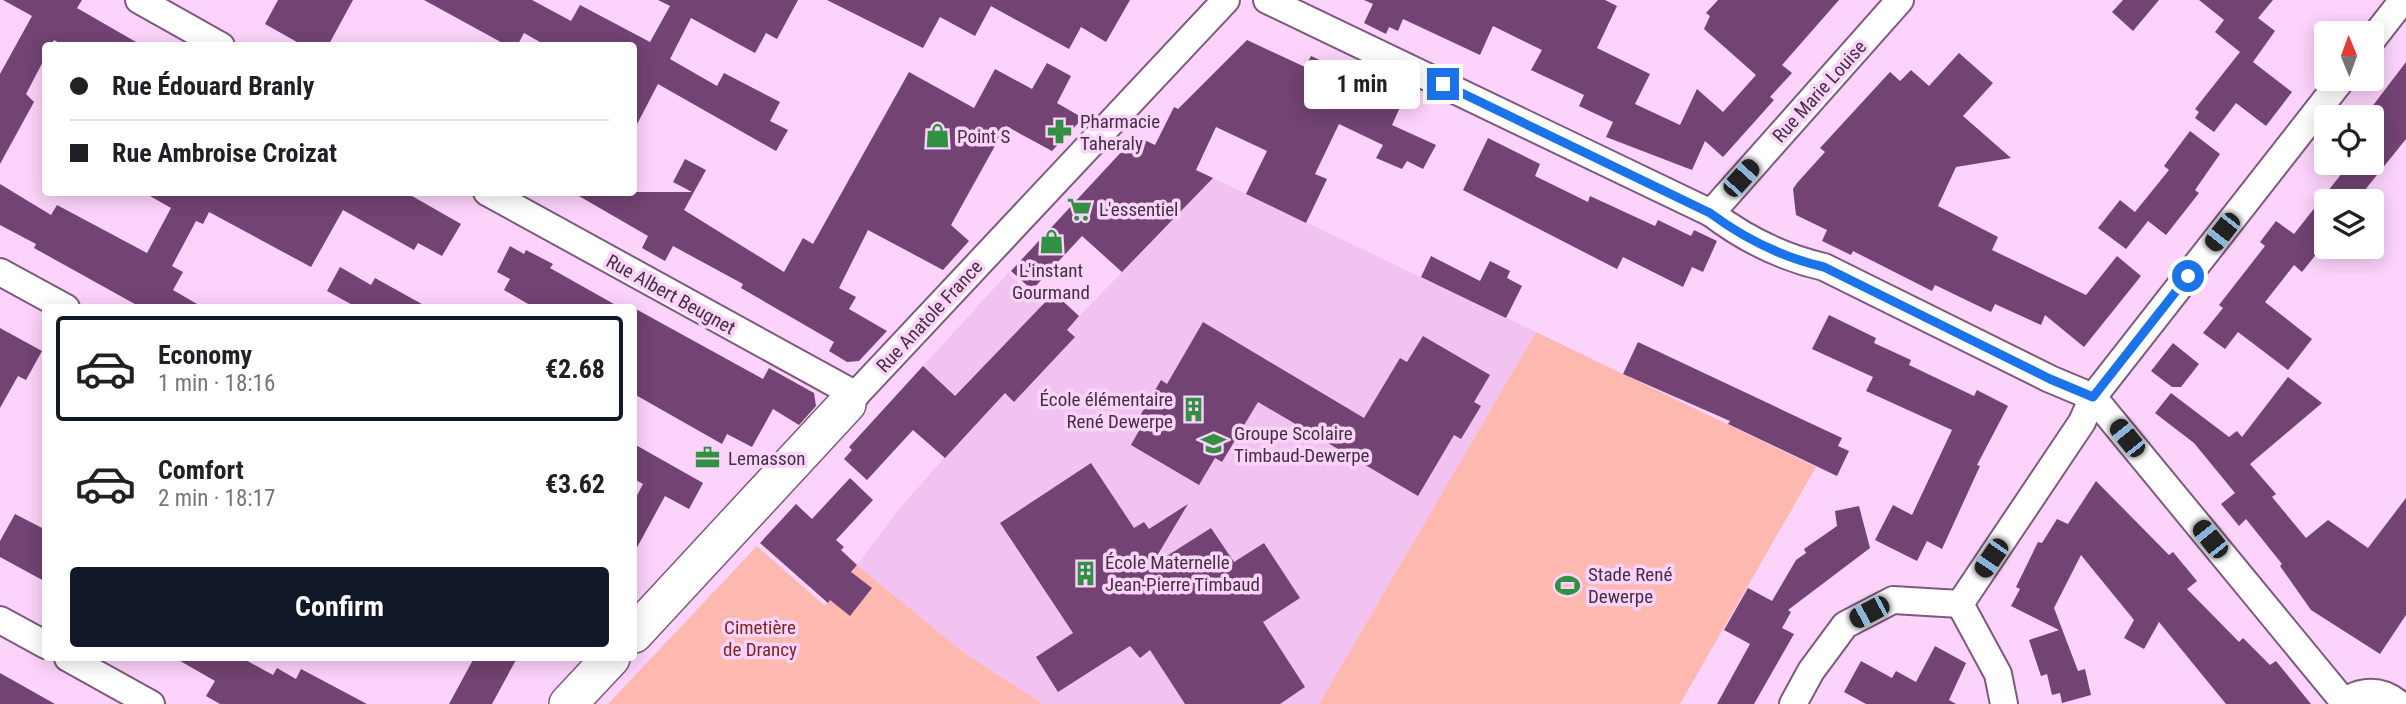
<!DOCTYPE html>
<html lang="en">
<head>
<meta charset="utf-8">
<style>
	body { margin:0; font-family:"Roboto Condensed",sans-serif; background:#f2f2f2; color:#202124; height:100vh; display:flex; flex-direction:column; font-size:26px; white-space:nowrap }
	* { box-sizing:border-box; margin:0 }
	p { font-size:23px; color:#757577 }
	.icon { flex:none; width:38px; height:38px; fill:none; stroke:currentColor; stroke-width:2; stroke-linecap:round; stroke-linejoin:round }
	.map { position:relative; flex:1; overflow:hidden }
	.side { position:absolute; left:42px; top:304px; width:595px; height:357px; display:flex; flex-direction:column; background:#fff; border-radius:7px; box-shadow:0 4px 18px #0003 }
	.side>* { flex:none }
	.hud { position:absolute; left:42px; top:42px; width:595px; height:154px; border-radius:7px; box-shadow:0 4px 18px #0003; display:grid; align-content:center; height:154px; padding:0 28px; background:#fff }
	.needle { width:46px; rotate:359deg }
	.controls { position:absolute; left:2314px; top:21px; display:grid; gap:14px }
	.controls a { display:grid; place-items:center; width:70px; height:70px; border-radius:7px; background:#fff; box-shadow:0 4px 18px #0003; font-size:35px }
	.end { position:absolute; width:32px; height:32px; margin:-16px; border:9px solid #1a73e8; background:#fff; box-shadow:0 0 0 4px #fff }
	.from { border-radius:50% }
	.bubble { position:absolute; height:49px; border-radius:7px; background:#fff; box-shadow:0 4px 18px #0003; font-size:23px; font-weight:700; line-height:49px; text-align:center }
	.car { position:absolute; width:21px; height:42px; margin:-21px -10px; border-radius:9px; box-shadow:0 0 5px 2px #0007; background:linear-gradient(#222 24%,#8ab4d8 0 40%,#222 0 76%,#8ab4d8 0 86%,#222 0) }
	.hud b { display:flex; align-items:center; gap:24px; height:66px; font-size:26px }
	.hud b+b { border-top:2px solid #e0e0e0 }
	.hud i { width:18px; height:18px; background:#202124 }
	ul { padding:12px 0 0; list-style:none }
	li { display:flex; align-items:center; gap:21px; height:105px; margin:0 14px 10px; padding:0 14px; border:4px solid transparent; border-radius:7px }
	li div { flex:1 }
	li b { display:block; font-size:26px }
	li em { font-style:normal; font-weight:700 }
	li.selected { border-color:#111827 }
	li>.icon { width:63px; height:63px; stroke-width:1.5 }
	.cta { display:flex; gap:14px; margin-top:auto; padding:14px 28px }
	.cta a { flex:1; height:80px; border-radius:7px; background:#111827; color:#fff; font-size:28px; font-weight:700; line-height:80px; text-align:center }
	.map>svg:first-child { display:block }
</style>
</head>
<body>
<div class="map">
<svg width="2406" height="704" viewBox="0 0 2406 704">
	<rect width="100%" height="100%" fill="#fcd3fb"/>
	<polygon fill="#f2c3f1" points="1213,178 1536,332 1319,704 1043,704 964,653 857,565 899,509 970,429 913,377 1008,273 1067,329"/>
	<g fill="#fdb8b0">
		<polygon points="1536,332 1816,467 1680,704 1319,704"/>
		<polygon points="757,546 825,606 857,565 964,653 1043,704 608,704"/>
	</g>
	<g fill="#724373">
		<polygon points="3,0 82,0 77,8 143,46 64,46 54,40 51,46 46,46 46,56 26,94 34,102 0,164 0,74 32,16"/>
		<polygon points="278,0 353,0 328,46 304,46 265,24"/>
		<polygon points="424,0 532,0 571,21 580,5 650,42 670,6 658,0 798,0 777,39 766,33 755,53 691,18 670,59 717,86 724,73 780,102 770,121 788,130 776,151 658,84 634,130 634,46 547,46 524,33 517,46 508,46"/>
		<polygon points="827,0 1130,0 1106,42 1081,27 1069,49 991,6 975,36 940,17 923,48"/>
		<polygon points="1364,0 1605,0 1617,6 1597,48 1650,74 1635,104 1680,125 1697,89 1723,112 1756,75 1704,29 1710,16 1706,13 1718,0 1839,0 1782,65 1792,73 1770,97 1774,100 1723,157 1705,141 1692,170 1606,137 1613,122 1579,106 1584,95 1531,70 1542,50 1493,26 1480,55 1403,19 1398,31 1389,27 1386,34 1364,23 1373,4"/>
		<polygon points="2123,0 2159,0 2133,31 2112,12"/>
		<polygon points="2199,0 2273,0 2258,18 2275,31 2253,62 2292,92 2266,126 2236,103 2214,132 2195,118 2199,112 2195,109 2240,52 2215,32 2224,20"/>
		<polygon points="1247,40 1305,67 1311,56 1372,84 1370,88 1402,103 1392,125 1436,145 1423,169 1407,161 1402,169 1376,158 1383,145 1339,124 1315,174 1327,179 1306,223 1246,194 1267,151 1216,127 1196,170 1213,178 1122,272 1082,236 1032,290 1011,271 1136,136 1155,145 1174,107 1178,109"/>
		<polygon points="1959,53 1993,83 1963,116 2011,158 1956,167 1938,206 1998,237 1992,250 2086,295 2117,256 2141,276 2084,347 2045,315 2041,325 1995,304 1991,312 1935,285 1932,291 1853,251 1851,255 1822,241 1827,230 1796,215 1793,189 1797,183 1825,152 1820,148 1890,72 1900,81 1911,70 1929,86"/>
		<polygon points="2406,62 2406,139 2356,201 2326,201 2326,242 2302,272 2294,265 2265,302 2312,339 2288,370 2238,332 2225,349 2203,333 2223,308 2219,305 2265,246 2260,242 2276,221 2294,234 2350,163 2371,163 2371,108"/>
		<polygon points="1047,63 1071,76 1057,103 1083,118 1052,151 1006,126 951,225 969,241 943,270 868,230 839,288 856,297 849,309 887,331 859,361 847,362 829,351 834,342 741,288 743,284 673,246 665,261 642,248 648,236 572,192 692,192 673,182 685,159 706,170 684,210 784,272 803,238 813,244 909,72 974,108 995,69 1032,89"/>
		<polygon points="2190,131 2220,154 2195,190 2199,193 2166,235 2148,221 2126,249 2098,228 2120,200 2135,212 2169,170 2164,166"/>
		<polygon points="1488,138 1540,164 1535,176 1588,202 1590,196 1655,226 1658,220 1691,236 1694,230 1717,241 1703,272 1692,267 1683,287 1623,257 1617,269 1463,190"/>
		<polygon points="0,184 51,215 57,205 147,253 171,208 143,192 405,192 461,224 442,256 418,243 414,250 343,210 311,267 209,212 203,224 196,221 172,266 183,272 173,290 204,308 142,308 34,248 36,244 0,225"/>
		<polygon points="510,246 524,254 526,250 553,264 550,268 621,308 535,308 504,290 510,279 497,272"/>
		<polygon points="1431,256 1480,281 1490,261 1510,271 1507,278 1522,286 1506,318 1421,277"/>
		<polygon points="340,267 371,285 375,278 429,308 358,308 327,291"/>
		<polygon points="1054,293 1079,316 1067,330 1075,337 1014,402 1005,393 945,458 913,430 867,480 844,459 852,450 849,447 923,366 955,396"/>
		<polygon points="634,308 763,379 769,368 814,393 816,406 799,425 773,409 752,447 727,434 722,444 634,394"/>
		<polygon points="1829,315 1876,338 1874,343 1911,360 1909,365 1974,396 1977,390 2008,406 1977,465 1980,466 1942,549 1927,541 1917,561 1875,540 1893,505 1912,515 1952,430 1866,391 1873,377 1812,349"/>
		<polygon points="1203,322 1364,418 1400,358 1407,362 1423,336 1490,375 1474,402 1481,406 1461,439 1454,435 1418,496 1258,402 1222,462 1215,458 1199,485 1131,445 1146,418 1141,414 1161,380 1167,384"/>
		<polygon points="0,328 42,351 26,380 18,376 0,408"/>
		<polygon points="1638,342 1842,438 1838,446 1849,451 1837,476 1728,424 1730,421 1623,374"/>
		<polygon points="2173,343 2199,364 2181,387 2172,387 2151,371"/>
		<polygon points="2288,377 2322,403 2250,464 2276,494 2272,497 2306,538 2328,520 2368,548 2406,498 2406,615 2380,654 2311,610 2280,566 2282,564 2246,519 2239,526 2221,504 2235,493 2194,443 2155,413 2171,393 2229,437 2237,431 2242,437"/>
		<polygon points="634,444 703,483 689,509 665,496 634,553 634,501 643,484 634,479"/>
		<polygon points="1091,463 1134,528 1144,522 1149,529 1188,504 1151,566 1211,528 1234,562 1264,543 1300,598 1263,622 1305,687 1280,704 1185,704 1150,650 1140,658 1130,646 1058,692 1036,657 1073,633 1000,523"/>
		<polygon points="850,478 873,500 836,540 844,547 841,550 857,565 851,572 872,588 850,616 830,600 828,603 760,543 796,504 812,519"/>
		<polygon points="2096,481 2169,555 2173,552 2197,581 2187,589 2239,642 2243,638 2270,665 2276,661 2311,704 2226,704 2159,622 2144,649 2124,638 2134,620 2081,555 2054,608 2078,671 2085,669 2091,695 2062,703 2060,693 2052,695 2047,674 2041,676 2029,640 2059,630 2011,606 2020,589 2016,587 2038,542 2042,543 2057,519 2068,524"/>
		<polygon points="1859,506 1870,548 1788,610 1791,612 1782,628 1794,634 1754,704 1717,704 1750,644 1724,630 1748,588 1772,601 1796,560 1806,553 1804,549 1837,526 1835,511"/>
		<polygon points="15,514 46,530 46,582 0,557 0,541"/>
		<polygon points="1935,646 1966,663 1949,700 1956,704 1866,704 1844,692 1861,661 1892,678 1896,671 1916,682"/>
		<polygon points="175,658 242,658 273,675 277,668 296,679 301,669 367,704 220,704 206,696 215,681"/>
		<polygon points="474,658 517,658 492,704 449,704"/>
		<polygon points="0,673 55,704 0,704"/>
	</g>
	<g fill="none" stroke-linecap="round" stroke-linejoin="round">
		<defs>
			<g id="minor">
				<polyline points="139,0 221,46"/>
				<path d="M 1267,0 L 1711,213 C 1745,239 1781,257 1824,267 L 2050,379 L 2093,397 L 2344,702"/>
				<polyline points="2371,41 2403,0"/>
				<polyline points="487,192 856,395"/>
				<polyline points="1711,213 1900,0"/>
				<polyline points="0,272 66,308"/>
				<polyline points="847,404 1226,0"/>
				<polyline points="1960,604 2082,422 2093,397 2342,79"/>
				<polyline points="1960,604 1998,674 2004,704"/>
				<polyline points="0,620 46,645"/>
				<polyline points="68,658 151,704"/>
				<polyline points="1793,704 1811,671 1845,625 1893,600 1960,604"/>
				<path d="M 2342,704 C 2360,689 2382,689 2399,704"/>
			</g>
			<g id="secondary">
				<polyline points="634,634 847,404"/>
				<polyline points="568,704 611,658"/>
			</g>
		</defs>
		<use href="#minor" stroke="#7d597d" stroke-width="30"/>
		<use href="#secondary" stroke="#7d597d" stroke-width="40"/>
		<use href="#minor" stroke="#fff" stroke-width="26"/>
		<use href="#secondary" stroke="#fff" stroke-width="37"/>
	</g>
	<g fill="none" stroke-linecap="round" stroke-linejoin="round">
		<path stroke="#1a73e8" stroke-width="9" d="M 1443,84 L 1710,213 C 1745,239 1781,257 1824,267 L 2050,379 L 2093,397 L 2188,276"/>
	</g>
	<defs>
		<symbol id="pharmacy-bare" viewBox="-9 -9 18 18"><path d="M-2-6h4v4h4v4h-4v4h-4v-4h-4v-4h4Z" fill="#329043" stroke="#fcd3fb" stroke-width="2.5" paint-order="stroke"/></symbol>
		<symbol id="shop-bare" viewBox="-9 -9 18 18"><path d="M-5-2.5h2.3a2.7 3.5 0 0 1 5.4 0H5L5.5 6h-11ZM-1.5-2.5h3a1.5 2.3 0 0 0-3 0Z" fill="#329043" stroke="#fcd3fb" stroke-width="2.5" paint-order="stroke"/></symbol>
		<symbol id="supermarket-bare" viewBox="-9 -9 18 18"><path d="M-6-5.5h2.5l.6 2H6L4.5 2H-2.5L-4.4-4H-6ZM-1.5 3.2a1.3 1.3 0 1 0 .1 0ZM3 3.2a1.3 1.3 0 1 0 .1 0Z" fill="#329043" stroke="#fcd3fb" stroke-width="2.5" paint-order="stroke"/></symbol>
		<symbol id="building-bare" viewBox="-9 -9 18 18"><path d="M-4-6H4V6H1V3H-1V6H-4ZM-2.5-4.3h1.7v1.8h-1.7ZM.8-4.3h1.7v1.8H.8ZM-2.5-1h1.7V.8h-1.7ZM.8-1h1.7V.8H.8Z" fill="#329043" stroke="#fcd3fb" stroke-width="2.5" paint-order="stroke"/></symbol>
		<symbol id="school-bare" viewBox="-9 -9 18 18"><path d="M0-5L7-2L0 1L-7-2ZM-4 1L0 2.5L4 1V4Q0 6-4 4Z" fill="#329043" stroke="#fcd3fb" stroke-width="2.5" paint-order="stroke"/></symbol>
		<symbol id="office-bare" viewBox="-9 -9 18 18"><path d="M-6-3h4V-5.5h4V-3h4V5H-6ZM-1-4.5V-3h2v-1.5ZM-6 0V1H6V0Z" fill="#329043" stroke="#fcd3fb" stroke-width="2.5" paint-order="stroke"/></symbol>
		<symbol id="stadium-bare" viewBox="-9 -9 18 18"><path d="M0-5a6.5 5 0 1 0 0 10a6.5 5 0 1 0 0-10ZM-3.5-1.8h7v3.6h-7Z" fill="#329043" stroke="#fcd3fb" stroke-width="2.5" paint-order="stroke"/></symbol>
	</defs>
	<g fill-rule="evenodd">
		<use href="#pharmacy-bare" x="1042" y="114" width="35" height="35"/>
		<use href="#shop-bare" x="920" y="118" width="35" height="35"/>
		<use href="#supermarket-bare" x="1062" y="192" width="35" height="35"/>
		<use href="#shop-bare" x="1034" y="224" width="35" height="35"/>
		<use href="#building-bare" x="1176" y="392" width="35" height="35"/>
		<use href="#school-bare" x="1196" y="426" width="35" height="35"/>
		<use href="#office-bare" x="690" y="440" width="35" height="35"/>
		<use href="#building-bare" x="1068" y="556" width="35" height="35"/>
		<use href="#stadium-bare" x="1550" y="568" width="35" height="35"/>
	</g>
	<g text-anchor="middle" stroke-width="7" stroke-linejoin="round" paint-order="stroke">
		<g font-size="19" fill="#413141" stroke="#fcd3fb">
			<text transform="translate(1819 91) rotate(-48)" y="7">Rue Marie Louise</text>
			<text transform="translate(671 294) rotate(29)" y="7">Rue Albert Beugnet</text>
			<text transform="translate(929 316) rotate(-47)" y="7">Rue Anatole France</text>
		</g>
		<g font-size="19" fill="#413141" stroke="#fcd3fb" text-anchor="start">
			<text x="1080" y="128">Pharmacie<tspan x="1080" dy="22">Taheraly</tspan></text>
			<text x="957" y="143">Point S</text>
			<text x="1099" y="216">L'essentiel</text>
			<text x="1051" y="277" text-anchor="middle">L'instant<tspan x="1051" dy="22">Gourmand</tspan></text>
			<text x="1173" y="406" text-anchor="end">École élémentaire<tspan x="1173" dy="22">René Dewerpe</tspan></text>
			<text x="1234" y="440">Groupe Scolaire<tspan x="1234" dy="22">Timbaud-Dewerpe</tspan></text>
			<text x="728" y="465">Lemasson</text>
			<text x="1105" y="569">École Maternelle<tspan x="1105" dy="22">Jean-Pierre Timbaud</tspan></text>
			<text x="1588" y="581">Stade René<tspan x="1588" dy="22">Dewerpe</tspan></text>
		</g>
		<g font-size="19" fill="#7f2521" stroke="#fcd3fb">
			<text x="760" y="634">Cimetière<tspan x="760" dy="22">de Drancy</tspan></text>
		</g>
	</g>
</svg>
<div class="controls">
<a><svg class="needle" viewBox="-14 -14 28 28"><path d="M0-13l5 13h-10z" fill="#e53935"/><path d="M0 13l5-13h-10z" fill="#757577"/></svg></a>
<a><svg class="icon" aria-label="locate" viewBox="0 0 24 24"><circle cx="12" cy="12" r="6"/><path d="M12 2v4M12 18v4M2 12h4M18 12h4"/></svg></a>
<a><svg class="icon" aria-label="layers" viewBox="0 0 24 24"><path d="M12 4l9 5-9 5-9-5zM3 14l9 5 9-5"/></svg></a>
</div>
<i class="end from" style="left:2188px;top:276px"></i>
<i class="end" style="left:1443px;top:84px"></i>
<div class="bubble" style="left:1304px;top:60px;width:116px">1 min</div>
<i class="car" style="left:1741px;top:178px;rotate:42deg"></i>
<i class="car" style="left:2222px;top:232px;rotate:218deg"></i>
<i class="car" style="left:2127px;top:438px;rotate:321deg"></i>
<i class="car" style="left:2210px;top:539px;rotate:321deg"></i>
<i class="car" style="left:1991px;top:558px;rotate:214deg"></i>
<i class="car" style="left:1869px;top:612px;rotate:242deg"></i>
<div class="hud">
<b><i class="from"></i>Rue Édouard Branly</b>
<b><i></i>Rue Ambroise Croizat</b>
</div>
<section class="side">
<ul>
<li class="selected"><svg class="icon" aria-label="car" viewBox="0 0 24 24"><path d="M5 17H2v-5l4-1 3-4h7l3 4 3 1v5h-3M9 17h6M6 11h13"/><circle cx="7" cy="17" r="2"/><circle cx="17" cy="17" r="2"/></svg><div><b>Economy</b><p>1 min · 18:16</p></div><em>€2.68</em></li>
<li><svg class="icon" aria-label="car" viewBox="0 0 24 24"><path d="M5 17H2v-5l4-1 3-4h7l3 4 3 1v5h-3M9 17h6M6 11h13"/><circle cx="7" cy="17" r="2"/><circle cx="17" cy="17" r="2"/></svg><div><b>Comfort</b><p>2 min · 18:17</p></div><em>€3.62</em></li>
</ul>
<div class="cta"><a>Confirm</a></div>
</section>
</div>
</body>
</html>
